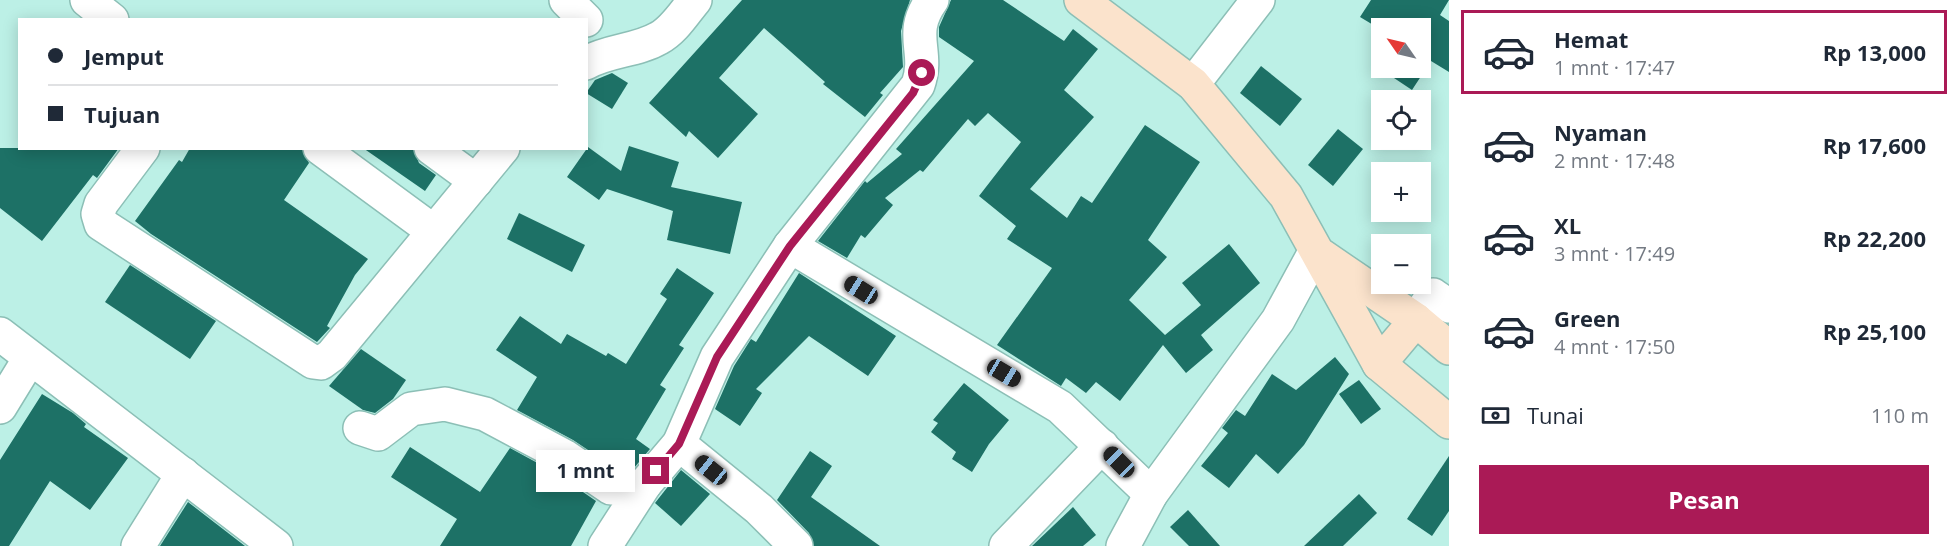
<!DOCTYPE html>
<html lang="id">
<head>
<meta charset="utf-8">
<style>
	body { margin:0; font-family:"Open Sans",sans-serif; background:#f2f2f3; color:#1f2937; height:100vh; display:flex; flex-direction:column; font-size:22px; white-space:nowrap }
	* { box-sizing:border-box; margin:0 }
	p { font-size:20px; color:#747a83 }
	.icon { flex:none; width:33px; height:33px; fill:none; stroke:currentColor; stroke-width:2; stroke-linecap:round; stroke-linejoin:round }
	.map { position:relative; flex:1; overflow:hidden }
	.side { display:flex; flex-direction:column; background:#fff; width:510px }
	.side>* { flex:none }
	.hud { position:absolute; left:18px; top:18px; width:570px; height:132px; border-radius:0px; box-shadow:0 3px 15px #0003; display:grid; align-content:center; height:132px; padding:0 30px; background:#fff }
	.needle { width:39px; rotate:304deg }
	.buttons { position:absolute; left:1371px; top:18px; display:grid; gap:12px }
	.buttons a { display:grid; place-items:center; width:60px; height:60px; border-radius:0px; background:#fff; box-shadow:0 3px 15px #0003; font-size:30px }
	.end { position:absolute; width:27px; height:27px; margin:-14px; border:8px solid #aa1a56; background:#fff; box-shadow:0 0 0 3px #fff }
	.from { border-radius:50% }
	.bubble { position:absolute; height:42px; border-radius:0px; background:#fff; box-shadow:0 3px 15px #0003; font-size:20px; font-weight:700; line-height:42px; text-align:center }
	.car { position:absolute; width:18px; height:36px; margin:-18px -9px; border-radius:8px; box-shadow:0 0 4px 2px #0007; background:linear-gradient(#222 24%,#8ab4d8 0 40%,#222 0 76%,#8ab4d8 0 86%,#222 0) }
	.hud b { display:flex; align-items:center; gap:21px; height:57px; font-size:22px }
	.hud b+b { border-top:2px solid #e0e1e3 }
	.hud i { width:15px; height:15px; background:#1f2937 }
	ul { padding:10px 0 0; list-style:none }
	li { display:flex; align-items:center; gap:18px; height:84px; margin:0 12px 9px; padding:0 18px; border:3px solid transparent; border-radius:0px }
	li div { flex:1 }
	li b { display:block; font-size:22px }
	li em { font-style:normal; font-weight:700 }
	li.on { border-color:#aa1a56 }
	li>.icon { width:54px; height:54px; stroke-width:1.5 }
	.pay { display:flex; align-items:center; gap:15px; height:66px; padding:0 30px; font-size:22px }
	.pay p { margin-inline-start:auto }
	.primary-button { display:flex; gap:12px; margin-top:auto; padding:12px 30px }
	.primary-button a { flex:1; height:69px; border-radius:0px; background:#aa1a56; color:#fff; font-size:24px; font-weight:700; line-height:69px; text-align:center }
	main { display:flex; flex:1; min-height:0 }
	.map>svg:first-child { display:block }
</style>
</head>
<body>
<main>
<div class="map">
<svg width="1449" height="546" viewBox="0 0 1449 546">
	<rect width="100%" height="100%" fill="#bcf0e6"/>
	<g fill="#1d7166">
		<polygon points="742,0 910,0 901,31 903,67 880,93 883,95 865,117 823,84 825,82 764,28 719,78 758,114 718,158 689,131 686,137 649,103"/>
		<polygon points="951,0 1003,0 1064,41 1073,29 1098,49 1064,90 1094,117 1030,189 1067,218 1081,196 1092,203 1145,125 1200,162 1148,240 1167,257 1129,300 1165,335 1201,305 1182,283 1229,244 1260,283 1201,335 1213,350 1186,373 1163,345 1120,401 1096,382 1086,393 1066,378 1061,386 997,345 1052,268 1007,239 1016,226 979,196 1021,142 988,113 975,126 968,119 923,172 920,170 885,198 893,205 865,238 861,235 847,258 818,241 865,181 867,183 902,154 896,149 974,61 939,37 939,27"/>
		<polygon points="1371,0 1449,0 1440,15 1449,21 1449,72 1431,61 1412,90 1388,74 1392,68 1420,68 1420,28 1382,28 1382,50 1371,44 1380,29 1360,17"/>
		<polygon points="1261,66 1302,99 1280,126 1240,93"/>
		<polygon points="612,73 628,83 612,109 586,93 595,80"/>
		<polygon points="1338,129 1363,149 1333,186 1308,165"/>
		<polygon points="629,146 679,162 671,187 742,202 730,254 667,240 673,211 607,189 599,200 567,177 588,147 621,171"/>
		<polygon points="0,148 119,148 97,178 93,175 42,241 0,208"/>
		<polygon points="190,148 302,148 309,163 284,200 368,259 355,275 327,326 330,328 317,342 151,234 135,221 179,160 182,162"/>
		<polygon points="363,148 413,148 419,163 436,175 425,191"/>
		<polygon points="519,213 585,245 572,272 507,239"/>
		<polygon points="130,265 216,321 190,359 105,302"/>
		<polygon points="677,268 714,293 679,345 684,348 660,385 666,389 636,439 650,449 634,468 615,468 573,440 517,410 537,377 496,350 520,316 561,344 567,334 606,356 608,353 626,364 667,299 660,294"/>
		<polygon points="799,273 896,336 868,376 809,336 756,389 762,393 740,426 715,409 734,366 751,339 756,342"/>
		<polygon points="361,349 406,380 393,399 375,413 363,410 329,386"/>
		<polygon points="1335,357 1349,374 1304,445 1278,474 1256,454 1229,488 1201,466 1228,433 1222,428 1236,410 1245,416 1272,374 1296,390"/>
		<polygon points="1359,380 1381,409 1361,424 1339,394"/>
		<polygon points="964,383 1009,420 989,444 972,472 952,459 956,452 931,432 938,423 933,420"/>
		<polygon points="42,394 73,413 86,424 84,427 128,458 90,510 50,481 9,546 0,546 0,460"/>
		<polygon points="410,447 480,492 510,448 554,472 596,501 571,546 440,546 457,519 391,477"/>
		<polygon points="810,451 832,466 811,497 880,546 814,546 809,533 777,500"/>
		<polygon points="1449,456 1449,511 1432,536 1407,519"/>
		<polygon points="681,470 710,494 681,526 655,503"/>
		<polygon points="1359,494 1377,513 1343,546 1304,546"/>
		<polygon points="188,502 245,546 160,546"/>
		<polygon points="1073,507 1096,535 1083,546 1032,546"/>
		<polygon points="1188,510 1220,546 1189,546 1170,527"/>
	</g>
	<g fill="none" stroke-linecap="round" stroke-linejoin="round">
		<defs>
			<g id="street">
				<polyline points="87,0 112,20"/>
				<polyline points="566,0 586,20"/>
				<path d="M 586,63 C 609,50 637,51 659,38 C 674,30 684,13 695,0"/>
				<polyline points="1193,84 1258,0"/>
				<polyline points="143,148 101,204 98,214 101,224 313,362 321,363 332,355 503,148"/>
				<polyline points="320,148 433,231"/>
				<polyline points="431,148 476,181"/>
				<polyline points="790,246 1060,407 1151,494"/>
				<polyline points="1416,320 1433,295 1449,306"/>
				<polyline points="0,334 276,546"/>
				<polyline points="0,407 30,358"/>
				<path d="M 360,428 L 378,434 L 411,409 L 445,404 L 485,414 L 564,456 L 611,488 L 631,488 L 645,484 L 679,444 L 717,357 L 790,246 L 918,85 C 930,50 907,35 932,0"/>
				<polyline points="679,444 759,509 796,546"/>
				<polyline points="138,546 183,474"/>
				<polyline points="605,546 645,484"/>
				<polyline points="1006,546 1102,446"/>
				<polyline points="1123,546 1151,494 1278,320 1315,252"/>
			</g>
			<g id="secondary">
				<polyline points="1081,0 1193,84 1286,196 1379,364 1449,422"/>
				<polyline points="1322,256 1416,320 1449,348"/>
				<polyline points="1379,364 1416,320"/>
			</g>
		</defs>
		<use href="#street" stroke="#8cbfb6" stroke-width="36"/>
		<use href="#secondary" stroke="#8cbfb6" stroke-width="36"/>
		<use href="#street" stroke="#fff" stroke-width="33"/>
		<use href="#secondary" stroke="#fbe3cc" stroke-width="33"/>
	</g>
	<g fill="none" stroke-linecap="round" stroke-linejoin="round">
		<polyline stroke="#aa1a56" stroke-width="8" points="656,471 679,444 717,357 790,246 913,93 922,73"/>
	</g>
</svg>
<div class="buttons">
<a><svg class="needle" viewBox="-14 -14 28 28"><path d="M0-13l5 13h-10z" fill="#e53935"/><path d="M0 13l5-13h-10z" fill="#747a83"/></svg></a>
<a><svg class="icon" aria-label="locate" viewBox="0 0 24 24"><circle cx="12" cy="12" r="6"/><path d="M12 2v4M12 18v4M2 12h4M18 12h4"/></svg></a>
<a>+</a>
<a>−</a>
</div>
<i class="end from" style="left:922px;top:73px"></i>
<i class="end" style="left:656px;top:471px"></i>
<div class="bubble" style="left:536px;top:450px;width:99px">1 mnt</div>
<i class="car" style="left:861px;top:290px;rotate:302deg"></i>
<i class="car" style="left:1004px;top:373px;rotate:121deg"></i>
<i class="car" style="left:1119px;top:462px;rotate:315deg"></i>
<i class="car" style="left:711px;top:470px;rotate:309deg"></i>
<div class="hud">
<b><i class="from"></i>Jemput</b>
<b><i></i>Tujuan</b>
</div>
</div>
<section class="side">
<ul>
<li class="on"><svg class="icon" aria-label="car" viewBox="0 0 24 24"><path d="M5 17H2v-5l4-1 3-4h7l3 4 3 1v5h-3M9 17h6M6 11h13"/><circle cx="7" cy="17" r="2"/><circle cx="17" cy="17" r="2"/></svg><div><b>Hemat</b><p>1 mnt · 17:47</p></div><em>Rp 13,000</em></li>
<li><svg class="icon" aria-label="car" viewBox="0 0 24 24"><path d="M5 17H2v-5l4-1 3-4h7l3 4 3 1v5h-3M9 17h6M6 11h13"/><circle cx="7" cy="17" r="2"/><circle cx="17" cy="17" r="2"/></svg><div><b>Nyaman</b><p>2 mnt · 17:48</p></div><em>Rp 17,600</em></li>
<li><svg class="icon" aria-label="car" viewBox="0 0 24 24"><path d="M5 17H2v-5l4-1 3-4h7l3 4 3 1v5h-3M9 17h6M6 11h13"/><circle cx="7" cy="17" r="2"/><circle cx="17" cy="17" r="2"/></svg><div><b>XL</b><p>3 mnt · 17:49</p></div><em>Rp 22,200</em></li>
<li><svg class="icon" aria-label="car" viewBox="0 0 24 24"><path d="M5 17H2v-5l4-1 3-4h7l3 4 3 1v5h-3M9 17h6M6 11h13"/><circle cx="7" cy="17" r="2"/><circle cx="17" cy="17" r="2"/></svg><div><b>Green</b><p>4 mnt · 17:50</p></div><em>Rp 25,100</em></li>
</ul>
<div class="pay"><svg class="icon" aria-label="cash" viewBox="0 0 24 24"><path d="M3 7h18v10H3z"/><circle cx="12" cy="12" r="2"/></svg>Tunai<p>110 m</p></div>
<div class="primary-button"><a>Pesan</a></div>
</section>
</main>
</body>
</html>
